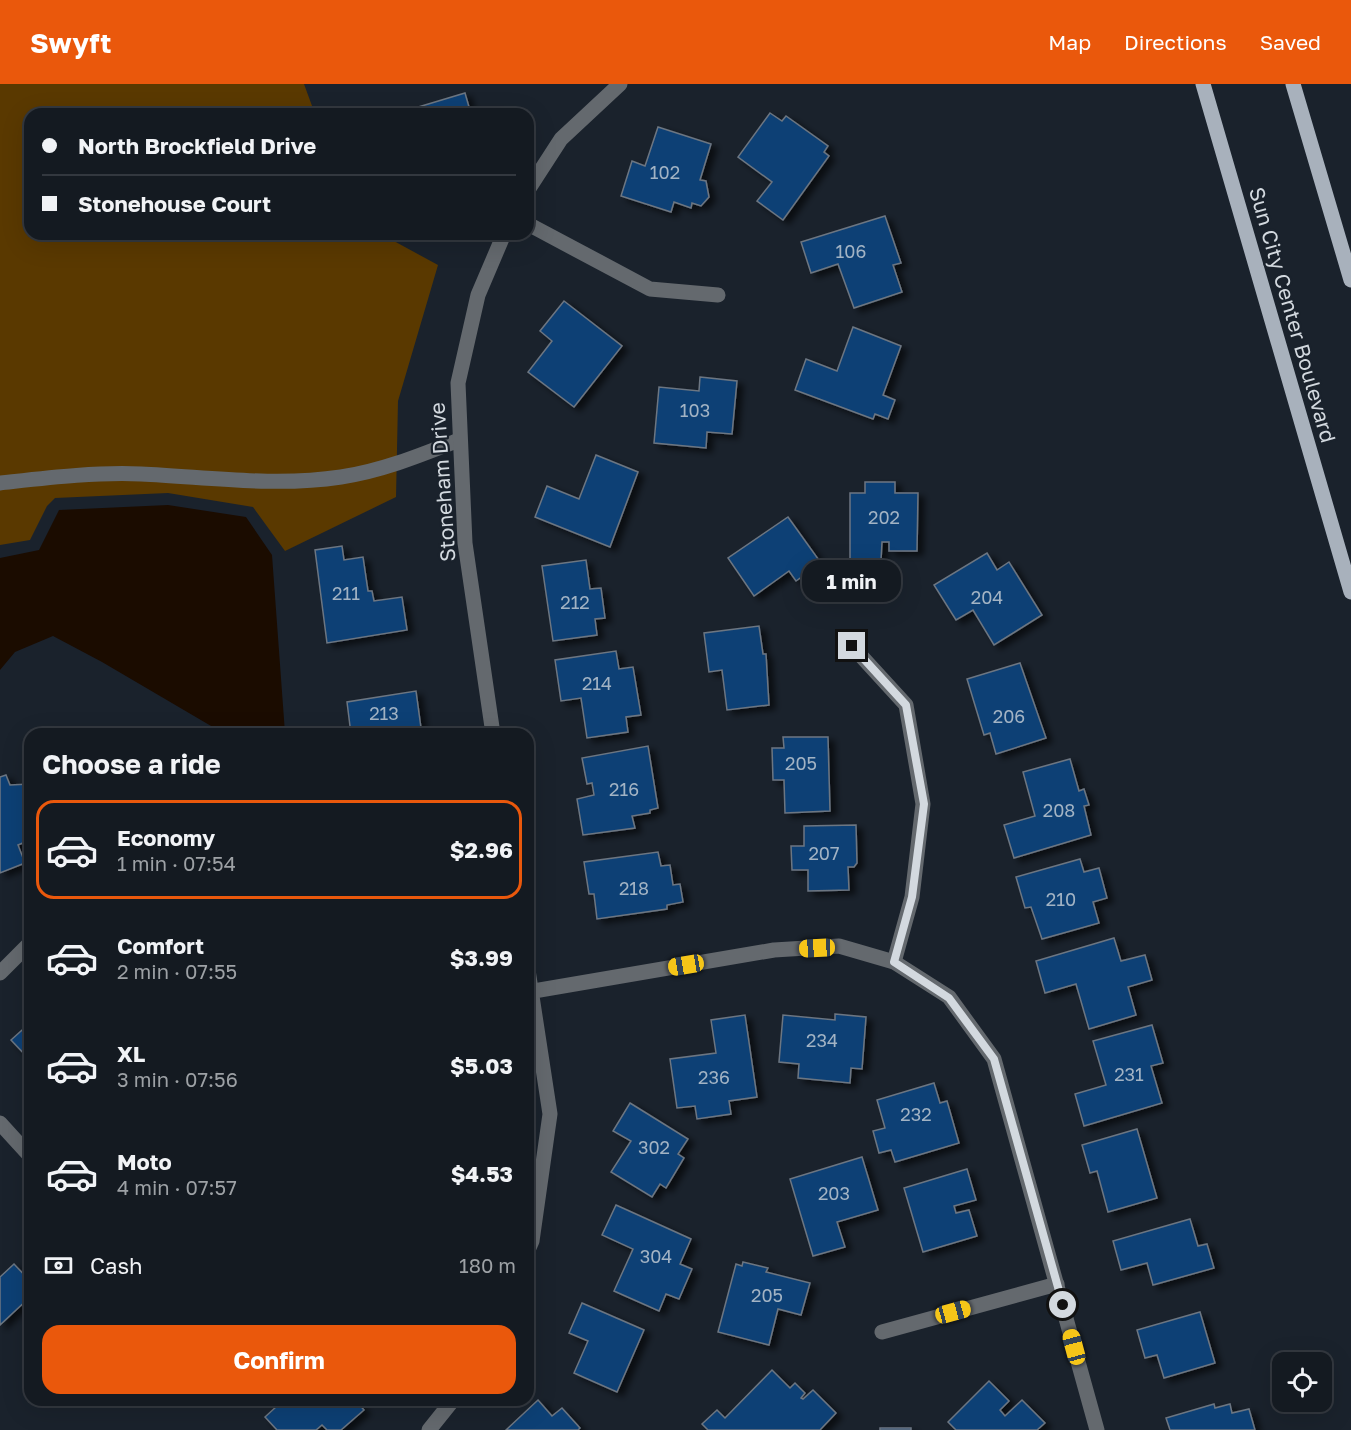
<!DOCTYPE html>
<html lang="en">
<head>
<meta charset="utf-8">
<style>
	body { margin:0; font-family:"Golos Text",sans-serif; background:#1d232a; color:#f1f3f6; height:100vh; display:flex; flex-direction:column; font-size:22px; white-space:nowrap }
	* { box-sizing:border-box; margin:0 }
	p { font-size:20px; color:#9da1a5 }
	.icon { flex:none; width:33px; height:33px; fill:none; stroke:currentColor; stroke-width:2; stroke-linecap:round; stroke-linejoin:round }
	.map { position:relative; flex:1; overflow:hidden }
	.panel { position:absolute; left:24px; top:644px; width:510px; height:678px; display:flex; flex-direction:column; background:#141a21; border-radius:18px; box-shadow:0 6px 24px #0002,0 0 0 2px #33383f }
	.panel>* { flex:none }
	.hud { position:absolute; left:24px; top:24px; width:510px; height:132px; border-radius:18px; box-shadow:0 6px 24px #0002,0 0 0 2px #33383f; display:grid; align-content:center; height:132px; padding:0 18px; background:#141a21 }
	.tools { position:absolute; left:1272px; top:1268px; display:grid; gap:12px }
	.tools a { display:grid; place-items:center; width:60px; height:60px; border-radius:12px; background:#141a21; box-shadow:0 6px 24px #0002,0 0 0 2px #33383f; font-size:30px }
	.end { position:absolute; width:27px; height:27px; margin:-14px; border:8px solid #d3d9df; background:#111; box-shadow:0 0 0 3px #111 }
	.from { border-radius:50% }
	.bubble { position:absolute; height:42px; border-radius:18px; background:#141a21; box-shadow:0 6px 24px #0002,0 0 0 2px #33383f; font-size:20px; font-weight:700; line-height:42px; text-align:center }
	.car { position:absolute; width:18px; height:36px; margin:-18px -9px; border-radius:8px; box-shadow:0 0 4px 2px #0007; background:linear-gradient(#f5c518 24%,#345 0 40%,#f5c518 0 76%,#345 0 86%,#f5c518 0) }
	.hud b { display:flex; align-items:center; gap:21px; height:57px; font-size:22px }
	.hud b+b { border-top:2px solid #33383f }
	.hud i { width:15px; height:15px; background:#f1f3f6 }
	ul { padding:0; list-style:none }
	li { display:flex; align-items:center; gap:18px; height:99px; margin:0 12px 9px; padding:0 6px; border:3px solid transparent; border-radius:18px }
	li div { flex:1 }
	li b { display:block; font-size:22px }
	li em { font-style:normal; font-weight:700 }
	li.current { border-color:#ea580c }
	li>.icon { width:54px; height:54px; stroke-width:1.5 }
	h2 { padding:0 18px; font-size:27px; line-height:72px }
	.pay { display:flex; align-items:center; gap:15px; height:66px; padding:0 18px; font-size:22px }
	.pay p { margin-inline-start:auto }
	.cta { display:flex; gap:12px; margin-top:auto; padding:12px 18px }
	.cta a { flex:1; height:69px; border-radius:18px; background:#ea580c; color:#fff; font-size:24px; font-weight:700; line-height:69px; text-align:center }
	header { display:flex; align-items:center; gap:36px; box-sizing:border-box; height:84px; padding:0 30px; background:#ea580c; color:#fff }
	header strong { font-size:28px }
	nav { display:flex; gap:33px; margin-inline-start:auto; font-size:21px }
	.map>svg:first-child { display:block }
</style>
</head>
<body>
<header>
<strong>Swyft</strong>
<nav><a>Map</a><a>Directions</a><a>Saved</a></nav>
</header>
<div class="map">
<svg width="1351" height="1346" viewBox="0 0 1351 1346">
	<defs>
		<filter id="shadow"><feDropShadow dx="6" dy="4" stdDeviation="3" flood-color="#0009"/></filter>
	</defs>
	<rect width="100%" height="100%" fill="#1a222c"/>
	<polygon fill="#5a3900" points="0,0 304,0 315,30 30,30 30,150 381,150 438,181 398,317 396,413 285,467 253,423 168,409 55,414 47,422 30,456 0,461"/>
	<polygon fill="#1b0c00" points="168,421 246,433 272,471 285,649 223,649 102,578 53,552 15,568 0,586 0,474 39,466 59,426"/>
	<g fill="#0e4074" stroke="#6c7682" stroke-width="1.5" filter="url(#shadow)">
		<polygon points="465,9 471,30 395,30"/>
		<polygon points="770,29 782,37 786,32 828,62 824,68 829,72 783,136 757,117 772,98 738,73"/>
		<polygon points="658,43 711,60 700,96 706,97 709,113 701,122 692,119 691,124 674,118 671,128 621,112 632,77 645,82"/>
		<polygon points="885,132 901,179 893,181 902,208 854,224 838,180 811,189 801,158"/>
		<polygon points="564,217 622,262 574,323 528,288 552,257 540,247"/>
		<polygon points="853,243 901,262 883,311 895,316 888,335 875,330 873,335 795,306 806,275 837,287"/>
		<polygon points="700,293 737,297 732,350 707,348 706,364 654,359 659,303 699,307"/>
		<polygon points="596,371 638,388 610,463 535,433 547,402 579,415"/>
		<polygon points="865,398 895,398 895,409 918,409 917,467 889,467 889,458 882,458 881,476 850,476 850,409 865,409"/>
		<polygon points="788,433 821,479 796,497 789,487 754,512 728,474"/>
		<polygon points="342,462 344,476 363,473 368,507 372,507 374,517 402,513 407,546 327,559 315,466"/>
		<polygon points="987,469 997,486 1009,478 1042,531 994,561 973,526 956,536 934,501"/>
		<polygon points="586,476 590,505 601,504 605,534 595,535 597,551 553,557 542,482"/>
		<polygon points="759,542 763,570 766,570 769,621 727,626 722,586 709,588 704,549"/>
		<polygon points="616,567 619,585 633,583 641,631 626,633 628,648 587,654 581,614 561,617 555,576"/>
		<polygon points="1020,579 1046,654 996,670 990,649 984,651 967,595"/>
		<polygon points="416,607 421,644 407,646 407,650 351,650 347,618"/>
		<polygon points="783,653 828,653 830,727 785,729 784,696 773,696 772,664 784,664"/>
		<polygon points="648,662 658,724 650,726 650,729 632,732 635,744 583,751 577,715 594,711 592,699 587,700 582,674"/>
		<polygon points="1070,675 1079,707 1084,705 1089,721 1084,722 1091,751 1014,774 1004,741 1035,732 1023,688"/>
		<polygon points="6,691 10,701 30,700 30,756 18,761 25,779 0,789 0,693"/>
		<polygon points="856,741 857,779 854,783 848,783 849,806 808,807 808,786 792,786 791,762 804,762 804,742"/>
		<polygon points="658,768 661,782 670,781 673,801 680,800 683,818 667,821 667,825 597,835 594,810 589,810 584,778"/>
		<polygon points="1080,775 1084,788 1099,784 1107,814 1093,818 1099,839 1042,855 1031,823 1025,824 1016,793"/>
		<polygon points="1114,854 1121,877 1145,871 1152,896 1128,903 1136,931 1089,945 1076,900 1045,909 1036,877"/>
		<polygon points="835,930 866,933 862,985 851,984 850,999 798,994 799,980 779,978 783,931 835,936"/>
		<polygon points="745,931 757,1013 729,1017 731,1030 697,1035 695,1022 677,1024 670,975 716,969 711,936"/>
		<polygon points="30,939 30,976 11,956"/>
		<polygon points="1152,941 1163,979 1151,982 1162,1019 1084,1042 1075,1010 1106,1001 1093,957"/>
		<polygon points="934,999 940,1019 947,1017 959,1059 895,1078 891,1066 879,1069 873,1047 885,1044 877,1016"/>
		<polygon points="630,1019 688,1055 678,1070 684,1074 666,1104 660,1100 652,1113 611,1088 631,1057 613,1047"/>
		<polygon points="1137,1045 1157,1114 1108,1128 1097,1087 1090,1089 1082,1061"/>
		<polygon points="862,1073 878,1126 837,1138 845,1163 813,1172 790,1095"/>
		<polygon points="967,1085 976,1116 954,1122 956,1129 969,1126 977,1152 923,1168 904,1104"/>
		<polygon points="616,1121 691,1155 680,1180 692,1185 679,1215 666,1210 659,1227 614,1207 633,1165 602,1151"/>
		<polygon points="1190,1135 1198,1162 1207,1160 1214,1184 1153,1201 1147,1179 1121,1186 1113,1157"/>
		<polygon points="743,1178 768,1184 766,1188 810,1199 801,1231 778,1225 769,1261 718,1248 736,1180 742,1182"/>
		<polygon points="14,1180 30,1197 30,1213 0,1241 0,1193"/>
		<polygon points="582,1219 644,1246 617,1308 574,1289 588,1257 569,1249"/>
		<polygon points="1200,1228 1215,1279 1164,1294 1157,1271 1145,1274 1137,1246"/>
		<polygon points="772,1286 790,1304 795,1299 805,1309 801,1314 803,1315 813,1306 836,1329 820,1346 708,1346 702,1340 717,1326 725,1334"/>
		<polygon points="989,1297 1009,1317 1000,1326 1005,1332 1022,1316 1045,1339 1037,1346 956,1346 948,1338"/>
		<polygon points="271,1316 355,1316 364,1326 341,1346 327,1346 322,1341 316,1346 277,1346 265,1333 277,1322"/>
		<polygon points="538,1316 552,1332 562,1324 580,1344 578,1346 506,1346"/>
		<polygon points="1214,1320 1215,1324 1230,1320 1232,1329 1249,1325 1255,1346 1170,1346 1166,1334"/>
		<rect x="880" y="1344" width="31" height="2"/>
	</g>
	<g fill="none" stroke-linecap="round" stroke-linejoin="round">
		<g stroke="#64696e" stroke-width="15">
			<polyline points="528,106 561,55 620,0"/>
			<polyline points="528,140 650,205 718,211"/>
			<path d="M 0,399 C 46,394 94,388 141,390 C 208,393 275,403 341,393 C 382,387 421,371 459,356"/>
			<polyline points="852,562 906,621 923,720 912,813 894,878"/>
			<polyline points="493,650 465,459 458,299 478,211 504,150"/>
			<polyline points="528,886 550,1030 532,1157 528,1166"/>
			<polyline points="0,889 30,859"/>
			<polyline points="528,908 774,866 839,862 894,878 949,913 994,975 1097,1346"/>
			<polyline points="0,1039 30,1072"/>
			<polyline points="882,1248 1057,1200"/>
			<polyline points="429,1346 453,1316"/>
		</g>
		<g stroke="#a8b1bc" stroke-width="15">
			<polyline points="1203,0 1351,508"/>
			<polyline points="1293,0 1351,196"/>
		</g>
	</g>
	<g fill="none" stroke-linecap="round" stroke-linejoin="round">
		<polyline stroke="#d3d9df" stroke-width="8" points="852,562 906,621 924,720 912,813 894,878 949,914 994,975 1063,1221"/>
	</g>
	<g text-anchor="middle" stroke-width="4.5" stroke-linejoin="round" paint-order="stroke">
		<g font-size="18" fill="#a2b3c4">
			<text x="665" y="95">102</text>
			<text x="851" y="174">106</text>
			<text x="695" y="333">103</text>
			<text x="884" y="440">202</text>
			<text x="346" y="516">211</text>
			<text x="987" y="520">204</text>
			<text x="575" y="525">212</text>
			<text x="597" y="606">214</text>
			<text x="384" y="636">213</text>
			<text x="1009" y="639">206</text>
			<text x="801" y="686">205</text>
			<text x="624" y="712">216</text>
			<text x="1059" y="733">208</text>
			<text x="824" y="776">207</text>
			<text x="634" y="811">218</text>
			<text x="1061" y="822">210</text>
			<text x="822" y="963">234</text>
			<text x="1129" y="997">231</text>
			<text x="714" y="1000">236</text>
			<text x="916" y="1037">232</text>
			<text x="654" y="1070">302</text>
			<text x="834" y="1116">203</text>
			<text x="656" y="1179">304</text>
			<text x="767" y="1218">205</text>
		</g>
		<g font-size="21" fill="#d3d9df" stroke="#1a222c">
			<text transform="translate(1292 231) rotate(74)" y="7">Sun City Center Boulevard</text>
			<text transform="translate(443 398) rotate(-94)" y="7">Stoneham Drive</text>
		</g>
	</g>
</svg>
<div class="tools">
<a><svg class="icon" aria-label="locate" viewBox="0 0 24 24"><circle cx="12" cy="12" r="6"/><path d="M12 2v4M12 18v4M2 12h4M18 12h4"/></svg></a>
</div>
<i class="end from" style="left:1063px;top:1221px"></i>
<i class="end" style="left:852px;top:562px"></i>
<div class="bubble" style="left:802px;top:476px;width:99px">1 min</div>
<i class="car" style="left:817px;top:864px;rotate:267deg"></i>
<i class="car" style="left:686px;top:881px;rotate:260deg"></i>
<i class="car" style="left:953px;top:1228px;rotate:75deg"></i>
<i class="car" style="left:1074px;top:1263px;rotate:345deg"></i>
<div class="hud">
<b><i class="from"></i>North Brockfield Drive</b>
<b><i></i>Stonehouse Court</b>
</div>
<section class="panel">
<h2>Choose a ride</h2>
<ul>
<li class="current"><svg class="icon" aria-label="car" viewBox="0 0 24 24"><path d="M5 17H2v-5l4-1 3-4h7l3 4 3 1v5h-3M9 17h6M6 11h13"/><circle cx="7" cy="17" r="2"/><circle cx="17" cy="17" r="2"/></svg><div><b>Economy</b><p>1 min · 07:54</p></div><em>$2.96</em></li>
<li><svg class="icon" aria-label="car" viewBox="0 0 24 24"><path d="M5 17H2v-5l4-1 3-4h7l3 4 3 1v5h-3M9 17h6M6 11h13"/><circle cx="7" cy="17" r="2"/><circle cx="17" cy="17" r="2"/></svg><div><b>Comfort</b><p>2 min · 07:55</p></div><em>$3.99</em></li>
<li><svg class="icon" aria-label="car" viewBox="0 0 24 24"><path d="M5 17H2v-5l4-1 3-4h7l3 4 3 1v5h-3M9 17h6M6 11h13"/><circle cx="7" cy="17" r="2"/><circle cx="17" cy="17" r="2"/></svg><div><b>XL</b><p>3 min · 07:56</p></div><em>$5.03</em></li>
<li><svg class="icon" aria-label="car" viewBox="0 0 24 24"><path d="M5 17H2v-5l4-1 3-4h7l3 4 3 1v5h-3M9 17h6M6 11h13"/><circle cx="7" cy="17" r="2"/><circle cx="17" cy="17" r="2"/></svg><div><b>Moto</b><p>4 min · 07:57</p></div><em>$4.53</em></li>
</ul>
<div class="pay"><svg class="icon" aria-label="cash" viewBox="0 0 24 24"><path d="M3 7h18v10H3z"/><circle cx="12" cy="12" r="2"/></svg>Cash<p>180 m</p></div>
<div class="cta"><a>Confirm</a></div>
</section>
</div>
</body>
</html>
